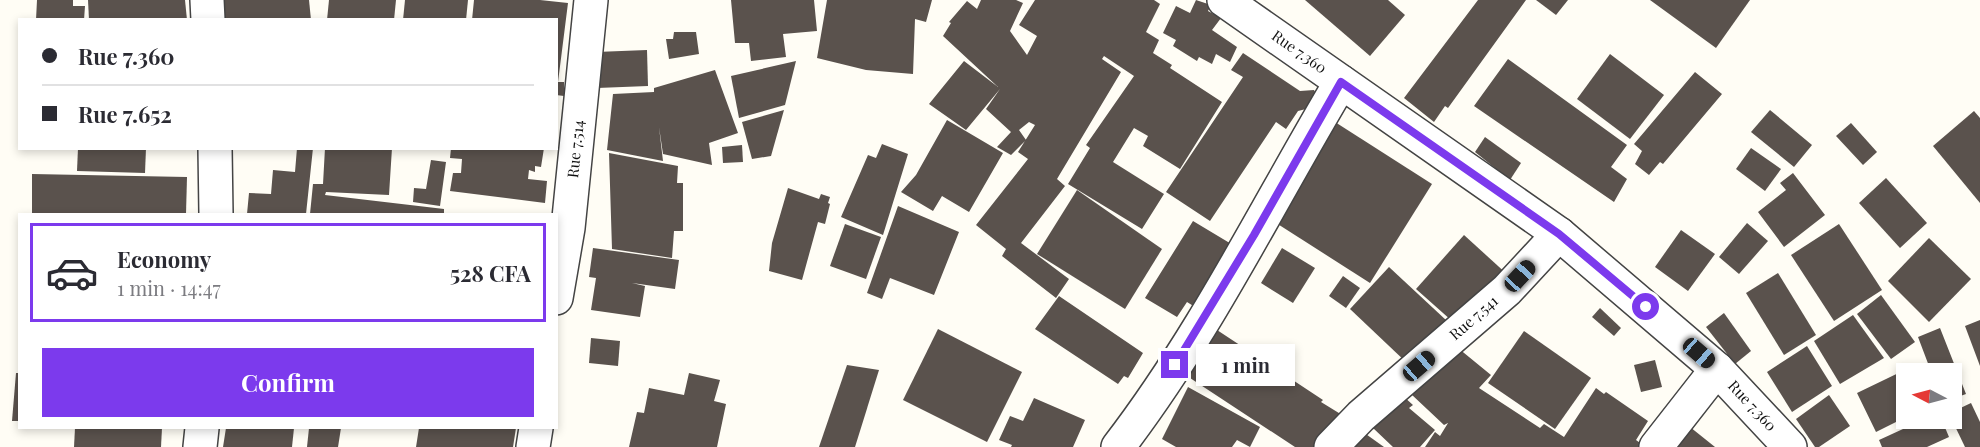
<!DOCTYPE html>
<html lang="en">
<head>
<meta charset="utf-8">
<style>
	body { margin:0; font-family:"Playfair Display",serif; background:#f2f2f3; color:#2b2b33; height:100vh; display:flex; flex-direction:column; font-size:22px; white-space:nowrap }
	* { box-sizing:border-box; margin:0 }
	p { font-size:20px; color:#7c7c81 }
	.icon { flex:none; width:33px; height:33px; fill:none; stroke:currentColor; stroke-width:2; stroke-linecap:round; stroke-linejoin:round }
	.map { position:relative; flex:1; overflow:hidden }
	.drawer { position:absolute; left:18px; top:213px; width:540px; height:216px; display:flex; flex-direction:column; background:#fff; border-radius:0px; box-shadow:0 3px 9px #0003 }
	.drawer>* { flex:none }
	.hud { position:absolute; left:18px; top:18px; width:540px; height:132px; border-radius:0px; box-shadow:0 3px 9px #0003; display:grid; align-content:center; height:132px; padding:0 24px; background:#fff }
	.needle { width:39px; rotate:276deg }
	.fabs { position:absolute; left:1896px; top:363px; display:grid; gap:12px }
	.fabs a { display:grid; place-items:center; width:66px; height:66px; border-radius:0px; background:#fff; box-shadow:0 3px 9px #0003; font-size:30px }
	.end { position:absolute; width:27px; height:27px; margin:-14px; border:8px solid #7c3aed; background:#fff; box-shadow:0 0 0 3px #fff }
	.from { border-radius:50% }
	.bubble { position:absolute; height:42px; border-radius:0px; background:#fff; box-shadow:0 3px 9px #0003; font-size:20px; font-weight:700; line-height:42px; text-align:center }
	.car { position:absolute; width:18px; height:36px; margin:-18px -9px; border-radius:8px; box-shadow:0 0 4px 2px #0007; background:linear-gradient(#222 24%,#8ab4d8 0 40%,#222 0 76%,#8ab4d8 0 86%,#222 0) }
	.hud b { display:flex; align-items:center; gap:21px; height:57px; font-size:22px }
	.hud b+b { border-top:2px solid #e1e1e2 }
	.hud i { width:15px; height:15px; background:#2b2b33 }
	ul { padding:10px 0 0; list-style:none }
	li { display:flex; align-items:center; gap:18px; height:99px; margin:0 12px 9px; padding:0 12px; border:3px solid transparent; border-radius:0px }
	li div { flex:1 }
	li b { display:block; font-size:22px }
	li em { font-style:normal; font-weight:700 }
	li.on { border-color:#7c3aed }
	li>.icon { width:54px; height:54px; stroke-width:1.5 }
	.button { display:flex; gap:12px; margin-top:auto; padding:12px 24px }
	.button a { flex:1; height:69px; border-radius:0px; background:#7c3aed; color:#fff; font-size:24px; font-weight:700; line-height:69px; text-align:center }
	.map>svg:first-child { display:block }
</style>
</head>
<body>
<div class="map">
<svg width="1980" height="447" viewBox="0 0 1980 447">
	<rect width="100%" height="100%" fill="#fffdf5"/>
	<g fill="#5a524d">
		<polygon points="37,0 73,0 73,6 85,6 84,20 36,20"/>
		<polygon points="88,0 185,0 187,20 89,20"/>
		<polygon points="211,0 309,0 311,20 213,20"/>
		<polygon points="329,0 396,0 394,20 327,20"/>
		<polygon points="405,0 468,0 466,20 403,20"/>
		<polygon points="474,0 540,0 568,3 558,82 564,82 564,96 556,95 556,20 472,20"/>
		<polygon points="731,0 814,0 817,31 783,34 786,57 751,61 749,43 735,43"/>
		<polygon points="827,0 932,0 926,22 915,19 913,74 866,70 817,58"/>
		<polygon points="981,0 1016,0 1023,3 1010,31 1027,55 1037,36 1019,25 1035,0 1154,0 1160,4 1146,32 1159,40 1153,53 1172,65 1170,68 1222,102 1180,169 1143,146 1148,136 1134,128 1113,162 1164,194 1142,229 1068,184 1090,148 1086,145 1134,76 1104,56 1102,59 1121,72 1057,179 1065,186 1021,243 1069,279 1056,298 1002,256 1006,249 976,225 1028,159 1018,152 1035,125 1029,122 1019,130 1026,140 1011,155 997,147 1011,132 986,109 1000,89 966,130 929,104 964,61 998,87 943,36 951,23 949,22 967,1 977,9"/>
		<polygon points="1196,0 1211,5 1208,11 1221,18 1212,30 1237,47 1230,62 1216,54 1212,64 1199,57 1197,61 1173,46 1176,40 1163,33 1176,6 1190,13"/>
		<polygon points="1305,0 1388,0 1405,15 1370,56"/>
		<polygon points="1478,0 1526,0 1448,108 1445,106 1434,122 1404,98"/>
		<polygon points="1536,0 1568,0 1556,15"/>
		<polygon points="1650,0 1750,0 1716,48"/>
		<polygon points="674,32 696,32 699,54 669,59 666,39 673,39"/>
		<polygon points="647,50 648,86 597,88 596,52"/>
		<polygon points="1243,53 1300,91 1314,90 1322,105 1298,111 1286,129 1276,122 1210,221 1166,192 1243,77 1231,70"/>
		<polygon points="1610,54 1664,95 1630,139 1577,99"/>
		<polygon points="1508,59 1627,145 1611,167 1627,179 1614,202 1474,106"/>
		<polygon points="796,61 785,105 739,118 731,76"/>
		<polygon points="715,70 738,133 709,143 712,165 663,154 659,127 663,161 607,150 613,94 654,92 654,88"/>
		<polygon points="1695,72 1722,94 1663,164 1660,162 1649,175 1635,164 1642,151 1634,144"/>
		<polygon points="784,110 771,156 752,159 742,122"/>
		<polygon points="1770,110 1812,145 1794,167 1751,132"/>
		<polygon points="1974,111 1980,118 1980,203 1933,146"/>
		<polygon points="947,120 1003,153 969,212 942,196 933,211 901,192 916,175"/>
		<polygon points="1335,122 1432,184 1370,283 1273,221"/>
		<polygon points="1851,123 1877,152 1863,165 1836,136"/>
		<polygon points="1485,137 1521,163 1510,180 1475,152"/>
		<polygon points="882,144 908,154 883,235 841,217 868,155 876,158"/>
		<polygon points="742,145 743,162 723,163 722,147"/>
		<polygon points="78,148 146,148 145,173 77,171"/>
		<polygon points="297,148 313,148 306,214 247,214 249,193 271,194 273,170 295,172"/>
		<polygon points="325,148 392,148 389,195 326,192 325,195 444,209 444,214 310,214 313,184 323,184"/>
		<polygon points="451,148 544,148 541,167 535,166 535,172 529,170 528,179 547,181 545,203 450,191 453,173 461,173 462,159 450,158"/>
		<polygon points="1751,148 1781,169 1765,191 1736,169"/>
		<polygon points="609,153 678,166 677,183 683,183 683,231 674,231 672,258 612,249"/>
		<polygon points="431,160 446,162 440,206 413,202 414,188 426,189"/>
		<polygon points="1793,173 1825,215 1784,247 1758,212 1786,190 1780,183"/>
		<polygon points="32,174 187,177 186,214 32,214"/>
		<polygon points="1886,178 1927,223 1900,248 1859,203"/>
		<polygon points="788,188 819,199 821,194 830,197 828,203 830,204 825,224 818,222 802,280 769,271 772,243"/>
		<polygon points="1077,190 1162,249 1125,309 1037,254"/>
		<polygon points="898,206 959,232 934,295 890,278 882,299 867,293"/>
		<polygon points="1193,221 1233,245 1195,307 1187,302 1177,317 1145,298"/>
		<polygon points="1747,223 1768,241 1739,274 1719,257"/>
		<polygon points="845,224 881,237 866,279 830,266"/>
		<polygon points="1839,224 1882,290 1834,321 1791,255"/>
		<polygon points="1681,230 1715,254 1688,291 1655,267"/>
		<polygon points="1464,235 1509,276 1461,329 1416,289"/>
		<polygon points="1929,238 1971,279 1929,322 1888,281"/>
		<polygon points="593,248 679,260 675,289 632,283 645,286 640,317 591,310 596,278 589,277"/>
		<polygon points="1282,248 1315,268 1293,303 1261,283"/>
		<polygon points="1389,267 1447,321 1407,363 1350,309"/>
		<polygon points="1778,273 1816,335 1784,355 1746,293"/>
		<polygon points="1343,276 1360,288 1346,308 1329,296"/>
		<polygon points="1881,295 1915,342 1891,359 1857,314"/>
		<polygon points="1059,296 1143,353 1128,378 1124,376 1118,384 1035,329"/>
		<polygon points="1600,308 1621,328 1614,336 1592,317"/>
		<polygon points="1724,313 1751,351 1735,364 1706,327"/>
		<polygon points="1853,315 1884,358 1840,384 1814,341"/>
		<polygon points="1980,320 1980,366 1965,326"/>
		<polygon points="1940,328 1966,394 1952,399 1952,374 1932,374 1918,337"/>
		<polygon points="938,329 1022,372 987,442 903,400"/>
		<polygon points="1217,330 1323,400 1321,402 1347,418 1318,447 1295,447 1187,376"/>
		<polygon points="1524,331 1591,378 1555,429 1488,383"/>
		<polygon points="591,338 620,341 618,366 589,363"/>
		<polygon points="1807,346 1832,386 1792,412 1767,372"/>
		<polygon points="1458,348 1491,375 1479,388 1540,428 1544,424 1564,437 1596,388 1604,394 1606,392 1648,421 1636,440 1643,445 1642,447 1425,447 1435,432 1440,436 1448,423 1444,425 1411,394"/>
		<polygon points="1655,360 1662,387 1641,392 1634,365"/>
		<polygon points="847,365 879,370 855,447 819,447"/>
		<polygon points="1913,366 1917,374 1906,374 1906,417 1876,432 1857,393"/>
		<polygon points="16,373 20,373 20,421 12,421"/>
		<polygon points="689,373 720,380 714,401 726,404 717,447 629,447 637,412 644,413 649,388 684,395"/>
		<polygon points="1188,387 1260,427 1250,447 1237,440 1232,447 1176,447 1162,439"/>
		<polygon points="1829,395 1850,426 1819,447 1815,447 1796,419"/>
		<polygon points="1403,396 1413,405 1409,408 1435,430 1420,447 1393,447 1373,428 1381,413"/>
		<polygon points="1034,398 1085,420 1073,447 1011,447 1012,445 999,440 1010,416 1023,421"/>
		<polygon points="1971,403 1980,422 1980,447 1965,447 1952,420 1952,412"/>
		<polygon points="1927,418 1941,418 1949,437 1927,447 1882,447 1879,440"/>
		<polygon points="1685,423 1715,447 1667,447"/>
		<polygon points="75,428 162,428 161,447 74,447"/>
		<polygon points="226,428 294,428 292,447 223,447"/>
		<polygon points="309,428 341,428 338,447 307,447"/>
		<polygon points="419,428 516,428 513,447 416,447"/>
		<polygon points="1363,432 1384,447 1348,447"/>
	</g>
	<g fill="none" stroke-linecap="round" stroke-linejoin="round">
		<defs>
			<g id="minor">
				<polyline points="207,0 208,20"/>
				<polyline points="1224,0 1559,234 1717,369 1790,447"/>
				<polyline points="215,148 216,214"/>
				<polyline points="556,298 568,228 591,0"/>
				<polyline points="200,447 202,428"/>
				<polyline points="533,447 536,428"/>
				<path d="M 1118,447 C 1205,334 1268,204 1341,82"/>
				<polyline points="1331,447 1361,416 1507,290 1559,234"/>
				<polyline points="1656,447 1717,369"/>
			</g>
		</defs>
		<use href="#minor" stroke="#444" stroke-width="36"/>
		<use href="#minor" stroke="#fff" stroke-width="33"/>
	</g>
	<g fill="none" stroke-linecap="round" stroke-linejoin="round">
		<polyline stroke="#7c3aed" stroke-width="8" points="1175,365 1254,235 1341,82 1559,234 1646,307"/>
	</g>
	<g text-anchor="middle" stroke-width="6" stroke-linejoin="round" paint-order="stroke">
		<g font-size="15" fill="#111" stroke="#fff">
			<text transform="translate(1299 52) rotate(35)" y="5">Rue 7.360</text>
			<text transform="translate(576 149) rotate(-84)" y="5">Rue 7.514</text>
			<text transform="translate(1474 318) rotate(-41)" y="5">Rue 7.541</text>
			<text transform="translate(1752 406) rotate(47)" y="5">Rue 7.360</text>
		</g>
	</g>
</svg>
<div class="fabs">
<a><svg class="needle" viewBox="-14 -14 28 28"><path d="M0-13l5 13h-10z" fill="#e53935"/><path d="M0 13l5-13h-10z" fill="#7c7c81"/></svg></a>
</div>
<i class="end from" style="left:1646px;top:307px"></i>
<i class="end" style="left:1175px;top:365px"></i>
<div class="bubble" style="left:1196px;top:344px;width:99px">1 min</div>
<i class="car" style="left:1520px;top:276px;rotate:43deg"></i>
<i class="car" style="left:1699px;top:353px;rotate:131deg"></i>
<i class="car" style="left:1419px;top:366px;rotate:49deg"></i>
<div class="hud">
<b><i class="from"></i>Rue 7.360</b>
<b><i></i>Rue 7.652</b>
</div>
<section class="drawer">
<ul>
<li class="on"><svg class="icon" aria-label="car" viewBox="0 0 24 24"><path d="M5 17H2v-5l4-1 3-4h7l3 4 3 1v5h-3M9 17h6M6 11h13"/><circle cx="7" cy="17" r="2"/><circle cx="17" cy="17" r="2"/></svg><div><b>Economy</b><p>1 min · 14:47</p></div><em>528 CFA</em></li>
</ul>
<div class="button"><a>Confirm</a></div>
</section>
</div>
</body>
</html>
